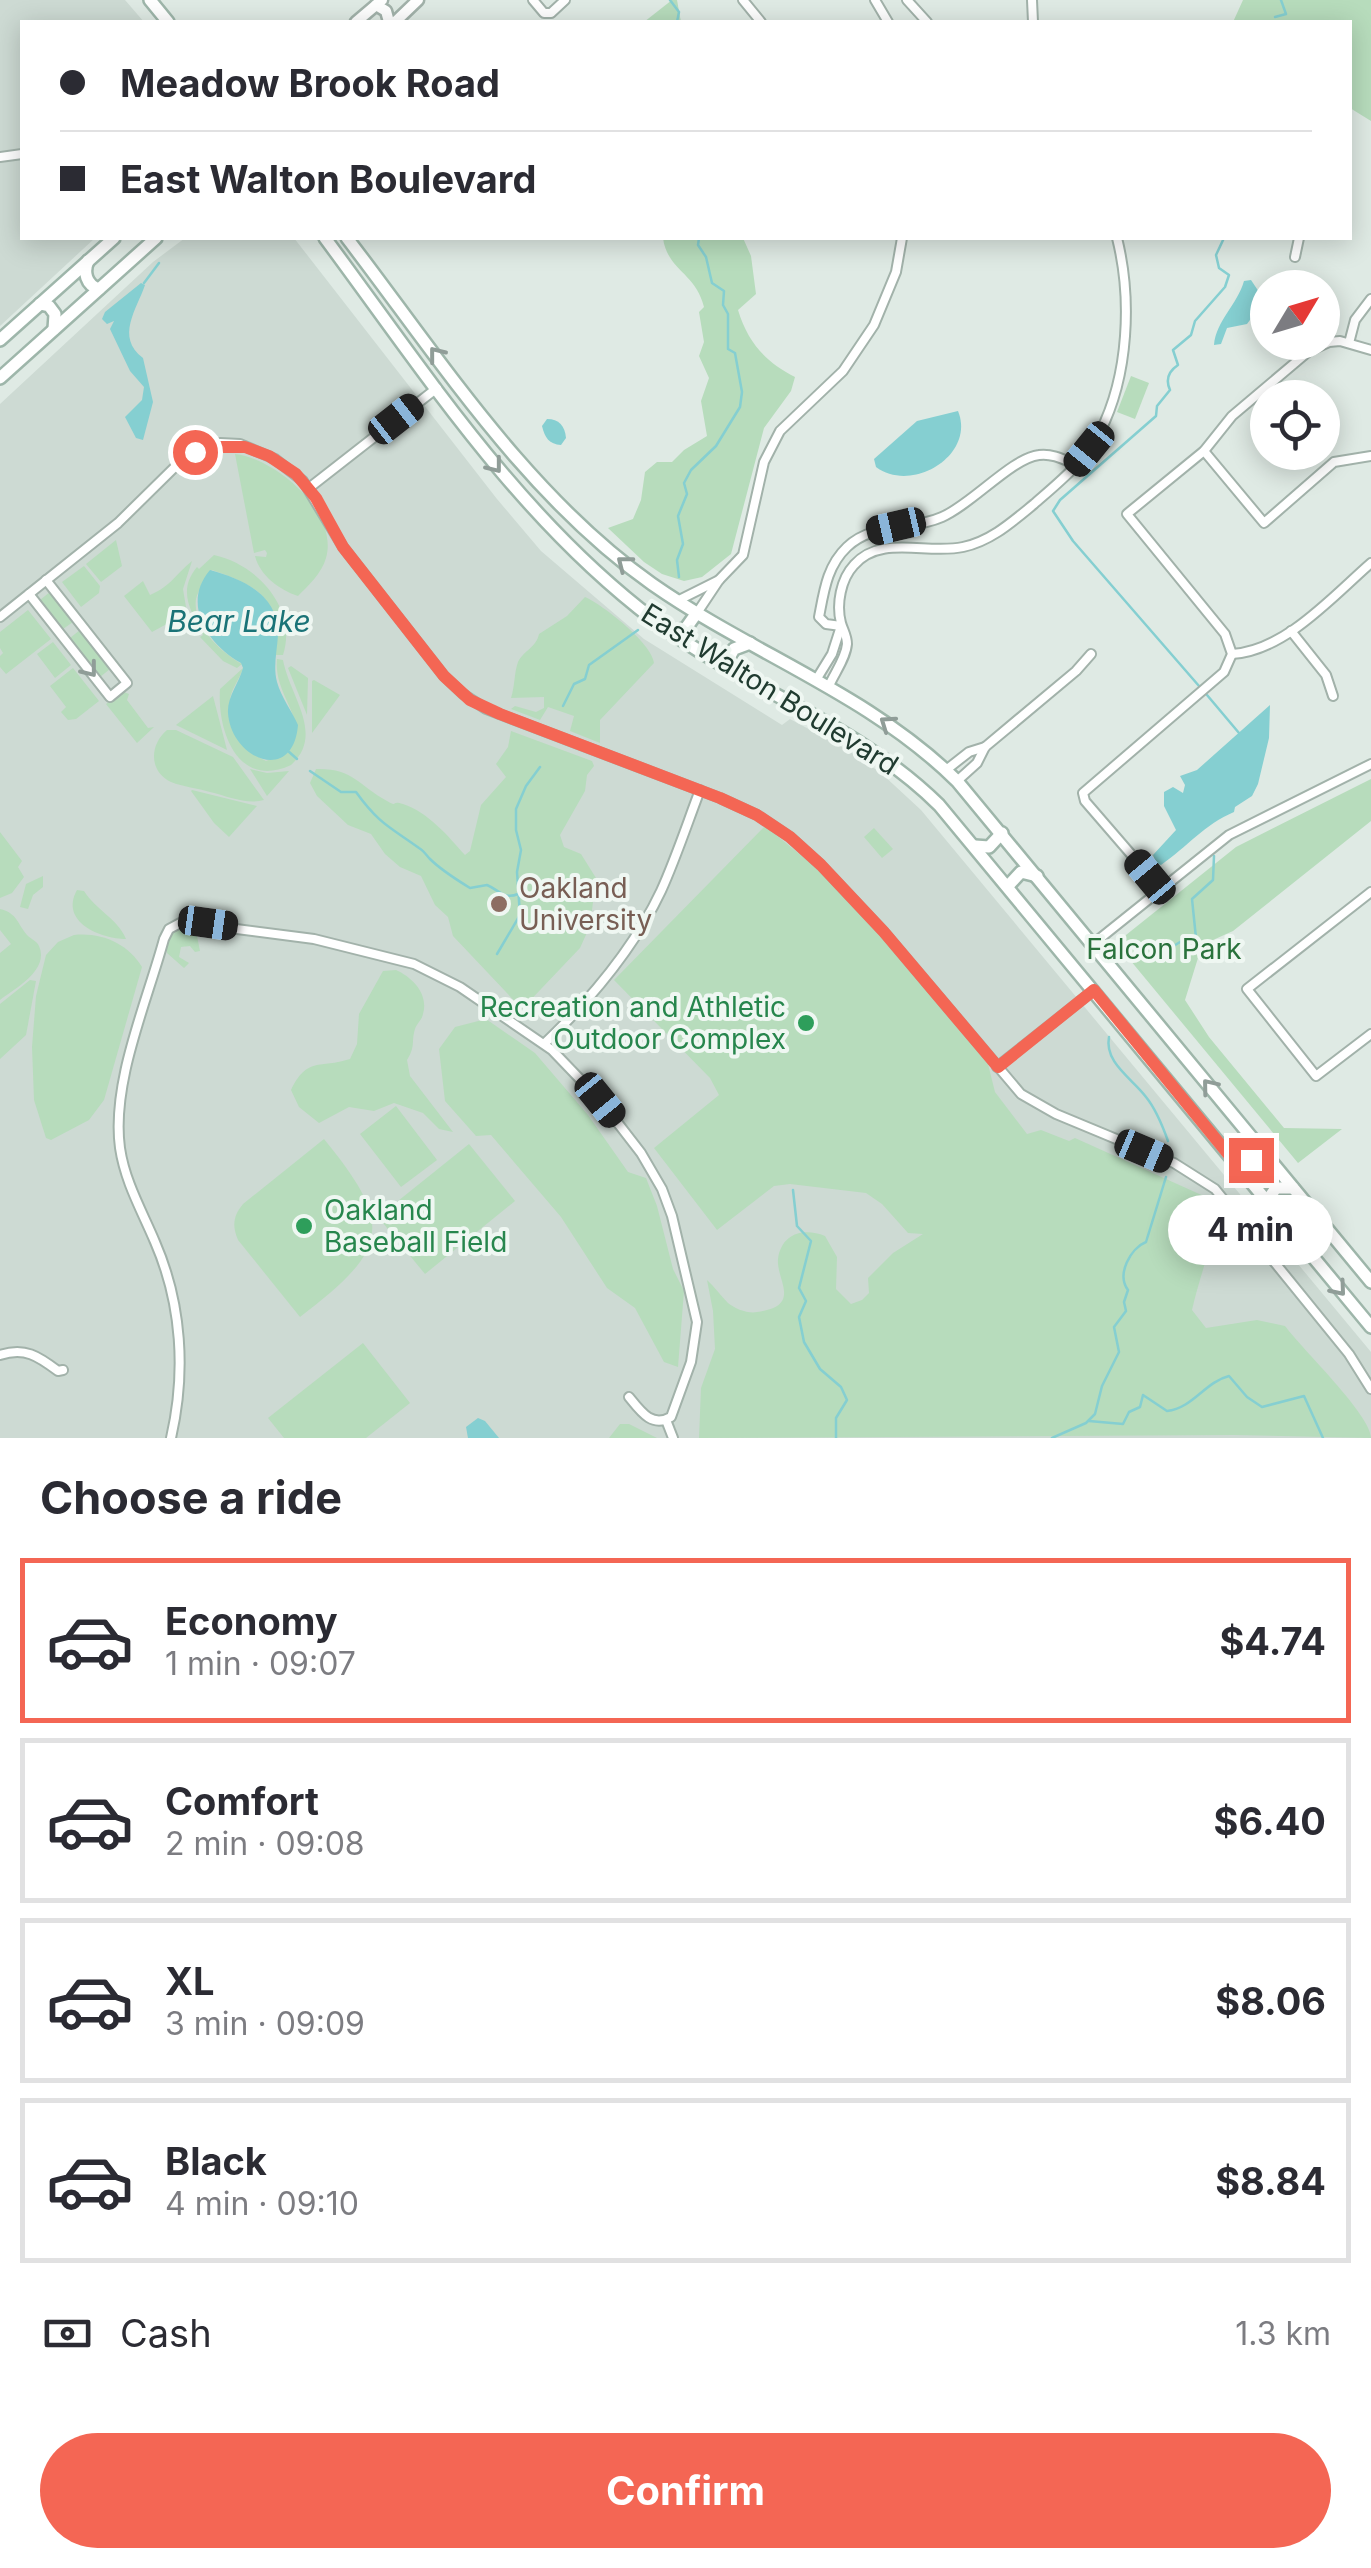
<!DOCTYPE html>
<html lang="en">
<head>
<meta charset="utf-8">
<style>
	body { margin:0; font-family:Inter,sans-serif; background:#f7f7f7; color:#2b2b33; height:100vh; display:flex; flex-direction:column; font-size:38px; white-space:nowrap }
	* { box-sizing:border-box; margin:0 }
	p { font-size:32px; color:#7c7c81 }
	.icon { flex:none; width:55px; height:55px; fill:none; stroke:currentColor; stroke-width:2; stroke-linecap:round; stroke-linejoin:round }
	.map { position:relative; height:1438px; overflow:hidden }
	.sheet { display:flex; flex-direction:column; background:#fff; flex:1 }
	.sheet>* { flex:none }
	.hud { position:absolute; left:20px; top:20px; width:1332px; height:220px; border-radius:0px; box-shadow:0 5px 25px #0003; display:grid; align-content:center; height:220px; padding:0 40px; background:#fff }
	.needle { width:65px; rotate:52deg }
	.tools { position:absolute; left:1250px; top:270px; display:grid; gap:20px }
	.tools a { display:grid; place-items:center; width:90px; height:90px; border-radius:50%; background:#fff; box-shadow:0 5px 25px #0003; font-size:50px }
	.end { position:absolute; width:45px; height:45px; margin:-22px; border:12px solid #f46654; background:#fff; box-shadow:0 0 0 5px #fff }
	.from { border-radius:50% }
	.bubble { position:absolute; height:70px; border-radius:35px; background:#fff; box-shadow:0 5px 25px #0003; font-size:32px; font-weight:700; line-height:70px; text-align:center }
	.car { position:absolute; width:30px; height:60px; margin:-30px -15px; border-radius:12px; box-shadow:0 0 8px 2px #0007; background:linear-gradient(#222 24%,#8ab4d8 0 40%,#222 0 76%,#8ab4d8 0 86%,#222 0) }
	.hud b { display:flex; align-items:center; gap:35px; height:95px; font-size:38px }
	.hud b+b { border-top:2px solid #e1e1e2 }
	.hud i { width:25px; height:25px; background:#2b2b33 }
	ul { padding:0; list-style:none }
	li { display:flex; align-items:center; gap:30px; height:165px; margin:0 20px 15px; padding:0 20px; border:5px solid #e1e1e2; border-radius:0px }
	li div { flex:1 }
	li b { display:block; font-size:38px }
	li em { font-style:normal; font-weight:700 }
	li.current { border-color:#f46654 }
	li>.icon { width:90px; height:90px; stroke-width:1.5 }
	h2 { padding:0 40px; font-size:45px; line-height:120px }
	.pay { display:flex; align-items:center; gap:25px; height:110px; padding:0 40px; font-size:38px }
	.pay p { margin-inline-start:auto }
	.primary-button { display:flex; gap:20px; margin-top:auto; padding:20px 40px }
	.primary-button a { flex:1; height:115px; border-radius:60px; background:#f46654; color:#fff; font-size:40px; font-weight:700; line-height:115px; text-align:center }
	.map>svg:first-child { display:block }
</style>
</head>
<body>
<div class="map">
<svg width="1371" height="1438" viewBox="0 0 1371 1438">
	<rect width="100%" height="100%" fill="#dfeae4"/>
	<g fill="#cddad3">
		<polygon points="0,0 125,0 144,22 22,22 22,238 95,238 0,326"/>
		<polygon points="185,238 294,238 497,499 541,551 644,639 782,725 790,719 846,749 881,773 921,810 1371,1352 1371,1438 0,1438 0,404 153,262"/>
	</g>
	<g fill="#b7dcbc">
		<polygon points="672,0 677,0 681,22 644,22"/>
		<polygon points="1243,0 1371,0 1371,121 1350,108 1350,22 1233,22"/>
		<path d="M 663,238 L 743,238 L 751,256 L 756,294 L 738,310 C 748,343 766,362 795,377 L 791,391 L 764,428 L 731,554 L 702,577 L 684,581 L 662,574 L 644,562 L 608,528 L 633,519 L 641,500 L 645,472 L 657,462 L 672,462 L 684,450 L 707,436 L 701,401 L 709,378 L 699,356 L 704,342 L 699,312 L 704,307 C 696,273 667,270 663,238 Z"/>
		<polygon points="1131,376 1149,383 1135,419 1117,412"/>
		<path d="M 235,454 C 277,459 339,513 326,558 C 322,573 308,586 298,596 C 280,590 260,576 255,556 L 266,557 L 267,553 L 265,550 L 254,553 Z"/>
		<polygon points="116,540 122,566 101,582 86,564"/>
		<path d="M 214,555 C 257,564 298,609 283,655 L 275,655 C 281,599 261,587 212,570 C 207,578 198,590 196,599 C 192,626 222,653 242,664 L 237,668 L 223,661 L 200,637 L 203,635 C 191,611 177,591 197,567 L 199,569 Z"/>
		<path d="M 192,561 L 183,589 L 187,613 L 152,632 L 124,596 L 143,581 L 150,595 C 171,586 176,574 192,561 Z"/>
		<polygon points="84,566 100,586 99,593 81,607 62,582"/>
		<polygon points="50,592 73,622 63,629 40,600"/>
		<path d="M 585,597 C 603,605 652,643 654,663 L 600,720 L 600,743 L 570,731 L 574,716 L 548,707 L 540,720 L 511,709 L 515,706 L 536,712 L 544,708 L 544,697 L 511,698 C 515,686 514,673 518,662 C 524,650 536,648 539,634 L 567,616 Z"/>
		<polygon points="28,610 51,639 6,674 0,667 0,656 3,653 0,648 0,632"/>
		<polygon points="80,630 110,669 100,677 70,638"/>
		<polygon points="53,642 71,665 55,678 37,654"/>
		<path d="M 277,659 L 283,660 C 290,697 325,734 291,765 C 238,790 217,731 220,689 L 243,668 C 240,679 231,689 230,700 C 227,729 241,750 266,761 C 330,737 272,702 277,659 Z"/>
		<polygon points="291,666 308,678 307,715 288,668"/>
		<polygon points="73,668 99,701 76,719 68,720 61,712 66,707 50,686"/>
		<polygon points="314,680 340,695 312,733 312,681"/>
		<polygon points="124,692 129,694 127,700 148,728 154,727 137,743 106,704"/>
		<polygon points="213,696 227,750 176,725"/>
		<path d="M 167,730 L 176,730 L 233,757 L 264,800 C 247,805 227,796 210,792 C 198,788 183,787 171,782 C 148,771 150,744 167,730 Z"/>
		<path d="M 511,731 L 592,761 L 594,766 L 587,775 L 585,791 L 560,835 L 564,847 L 581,854 L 596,878 L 590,926 L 580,948 L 522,1009 L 453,936 L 448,917 L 435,905 L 421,876 L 400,867 L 385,854 L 371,834 L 348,825 L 317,796 L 310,783 L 316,769 C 353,768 358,785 387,801 C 399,808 390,800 403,804 C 428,812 448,836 465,855 L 470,851 L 481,805 L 506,777 L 496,764 L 508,747 Z"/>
		<polygon points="250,769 267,773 289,771 267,796"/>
		<polygon points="1371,779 1371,821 1233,931 1202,945 1185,1000 1209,1037 1284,1128 1342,1129 1298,1163 1116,943 1236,847"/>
		<polygon points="191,791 192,790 257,806 229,837 214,823"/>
		<path d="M 765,826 L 819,870 L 907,965 L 988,1064 L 995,1092 L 1027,1134 L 1041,1130 L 1069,1141 L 1075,1138 L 1206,1197 L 1219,1208 C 1213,1243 1200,1275 1192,1310 L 1206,1328 L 1257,1320 L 1285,1326 C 1303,1350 1371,1415 1371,1438 L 1234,1435 L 699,1438 L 701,1388 L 715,1349 L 713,1311 L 707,1280 C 715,1287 720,1295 728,1303 C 735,1309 749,1314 757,1312 C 803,1306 776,1280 778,1259 C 782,1232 805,1228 825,1236 L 837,1257 L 836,1289 L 851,1304 L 862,1300 L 869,1293 L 868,1278 L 893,1253 L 923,1234 L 908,1233 L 882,1204 L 866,1193 L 790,1184 L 774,1186 L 717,1230 L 654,1148 L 719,1095 L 710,1078 L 614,980 Z"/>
		<polygon points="874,828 893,849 882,858 864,837"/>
		<polygon points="0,832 22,861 18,867 24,877 12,893 0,898"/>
		<polygon points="43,876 43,887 33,895 28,909 20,907 26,884"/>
		<path d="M 77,890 L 84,891 C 96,910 118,919 126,939 C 101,939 59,922 77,890 Z"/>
		<path d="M 0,909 C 17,913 17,923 27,935 C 31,939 37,941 39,946 C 50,970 14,989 0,1000 L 0,953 L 11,944 L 0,930 Z"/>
		<path d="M 182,926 L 195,926 L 200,951 L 195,952 L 190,946 L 181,947 L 179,957 L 189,963 L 184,968 L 167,953 C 166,940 170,933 182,926 Z"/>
		<path d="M 74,935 C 102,932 128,944 142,967 L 104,1100 L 89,1120 L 51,1140 L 46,1138 L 34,1100 L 32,1047 L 36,996 L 46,955 L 58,942 Z"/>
		<path d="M 396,970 C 412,977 429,994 423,1014 C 422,1020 417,1023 415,1029 C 411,1042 416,1046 407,1060 L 410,1076 L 453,1132 L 439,1129 L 423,1113 L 394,1103 L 374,1111 L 349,1107 L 319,1123 L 299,1107 L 291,1090 C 308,1056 319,1069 350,1059 L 357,1044 L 359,1014 L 383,971 Z"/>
		<polygon points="30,980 36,981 26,1035 0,1059 0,1004"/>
		<polygon points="486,1019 535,1053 588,1115 628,1172 646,1178 657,1206 673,1269 684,1291 678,1367 664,1362 635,1308 607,1288 561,1217 491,1135 476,1136 445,1101 439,1049 455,1027"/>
		<polygon points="396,1106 437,1160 401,1187 360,1134"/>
		<path d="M 324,1139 C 396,1227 387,1250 300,1317 L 238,1240 C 232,1226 233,1216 243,1204 Z"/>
		<polygon points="469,1144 515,1201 425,1274 378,1217"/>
		<polygon points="363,1343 410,1403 366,1438 284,1438 268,1418"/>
		<polygon points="620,1424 629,1424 657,1438 609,1438"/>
	</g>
	<g fill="#85cfd1">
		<path d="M 1251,280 L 1267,304 L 1261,305 L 1247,324 L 1227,328 L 1221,344 L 1214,345 C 1216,321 1237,305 1244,281 Z"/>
		<path d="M 141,283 L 145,285 C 137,309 115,337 143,358 L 153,402 L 143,440 L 136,438 L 125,417 L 142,400 L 144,387 L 130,371 L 110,329 L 114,321 L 107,324 L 102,319 L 105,312 Z"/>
		<path d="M 958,411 C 976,455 912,494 876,467 L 874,459 L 917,421 Z"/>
		<path d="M 547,419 C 559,419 565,426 566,438 L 561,445 C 549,444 545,438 542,426 Z"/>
		<path d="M 210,570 C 243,579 279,595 278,635 C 277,651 273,667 277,682 C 281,697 292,711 298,725 C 293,785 231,759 228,713 C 227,697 239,683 243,668 L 241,663 C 208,645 181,604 210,570 Z"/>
		<path d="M 1270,705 L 1269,738 L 1258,784 L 1252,796 L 1235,807 L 1234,812 C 1205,824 1187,847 1161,865 L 1156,863 L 1153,855 L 1176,830 L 1164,806 L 1164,792 L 1173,787 L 1183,793 L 1185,785 L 1180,776 L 1197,770 Z"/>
		<polygon points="478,1418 485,1421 499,1438 468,1438 466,1427"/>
	</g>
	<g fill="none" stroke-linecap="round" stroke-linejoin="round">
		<g stroke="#85cfd1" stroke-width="2.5">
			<polyline points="670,0 679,12 677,22"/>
			<polyline points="1275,17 1286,14 1281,0"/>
			<polyline points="1270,22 1271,22"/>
			<polyline points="701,238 711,238"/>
			<polyline points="144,283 159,263"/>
			<polyline points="679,577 677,560 683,544 678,516 687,494 684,483 691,470 716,446 740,407 742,392 735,353 728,349 728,314 723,305 724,291 712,283 706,257 698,245 699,238"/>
			<path d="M 1199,686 L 1073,541 L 1053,511 L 1060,500 L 1156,416 L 1157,406 L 1170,390 C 1165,379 1169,371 1178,365 L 1173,350 L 1191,335 L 1195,321 L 1225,287 L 1229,275 L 1219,268 L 1216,255 L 1224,238"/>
			<polyline points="1207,695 1239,733"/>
			<polyline points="563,706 574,684 585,679 589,665 638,630"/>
			<polyline points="288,751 297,759"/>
			<path d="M 310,771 L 341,792 L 356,792 C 379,824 390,827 419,848 C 424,851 427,856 430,859 C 441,870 457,880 470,888 L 487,885 C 499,890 504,900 518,894"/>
			<polyline points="497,954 520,915 517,872 521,850 516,830 516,809 526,786 540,767"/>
			<polyline points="1157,956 1185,939 1196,938 1192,899 1213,880 1214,856"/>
			<path d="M 1109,1037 C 1104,1063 1133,1079 1146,1097 C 1155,1108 1163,1127 1168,1141"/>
			<polyline points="793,1190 797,1226 811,1241 799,1288 806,1301 799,1317 804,1342 820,1369 841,1387 847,1400 836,1418 836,1438"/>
			<path d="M 1089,1421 L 1123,1424 L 1129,1412 L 1140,1407 L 1143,1395 L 1167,1411 C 1193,1408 1205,1382 1229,1376 L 1247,1397 L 1262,1407 L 1304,1396 L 1323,1438"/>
			<path d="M 1052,1438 L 1086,1423 L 1095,1414 L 1102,1386 L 1119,1352 L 1114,1327 L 1126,1311 L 1124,1302 L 1128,1290 C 1116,1274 1131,1248 1146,1242 L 1166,1177"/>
		</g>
		<defs>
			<g id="minor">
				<polyline points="533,0 544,13 551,13 565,0"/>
				<polyline points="743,0 761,22"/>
				<polyline points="875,0 888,22"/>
				<polyline points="907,0 927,22"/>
				<polyline points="1032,0 1033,22"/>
				<polyline points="0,157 22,154"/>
				<polyline points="1295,257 1299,238"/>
				<polyline points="1349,343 1355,320 1371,299"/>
				<polyline points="1204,451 1264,523 1334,462 1371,456"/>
				<polyline points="309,488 437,388"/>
				<polyline points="29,594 110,697 127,683 46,580"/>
				<polyline points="677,601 719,580"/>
				<polyline points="697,613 719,580 743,555 764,462 780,431 843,371 874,325 896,272 902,238"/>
				<polyline points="0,617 118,523 183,459 220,443 240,444 275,459 303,481 343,547 444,676 463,694 486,709 720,798 757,815 790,837 821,865 884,932 1021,1094 1056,1114 1174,1163 1215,1189 1349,1354 1371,1389"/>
				<path d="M 841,626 L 826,624 L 819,617 C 824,591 827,566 847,547 C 873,522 911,531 942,517 C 972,504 1012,458 1039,455 C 1052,453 1065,460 1077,465"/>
				<polyline points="1291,631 1326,675 1333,696"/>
				<path d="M 1232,654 C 1285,651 1333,596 1371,563"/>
				<polyline points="816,680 832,654 841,626"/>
				<path d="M 829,686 C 834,674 846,658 847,644 C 847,636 843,630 841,623 C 836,604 841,579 854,565 C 881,534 927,555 963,547 C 991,541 1012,522 1034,504 C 1058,483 1086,461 1100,432 C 1129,375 1132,298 1117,238"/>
				<polyline points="946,770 969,752 985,747"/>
				<polyline points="957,781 977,763 985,747 1076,671 1091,654"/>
				<polyline points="1161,889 1085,801 1083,793 1224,672 1232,654 1225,634 1127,514 1204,451 1232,416 1309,351 1329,342 1340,341 1371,350"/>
				<polyline points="1371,892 1247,989 1316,1076 1371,1034"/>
				<polyline points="1093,944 1229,835 1371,764"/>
				<path d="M 545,1043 C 590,1000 634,948 661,891 C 676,858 687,824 700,790"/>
				<polyline points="997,1067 1094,990"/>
				<path d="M 0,1355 C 25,1347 38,1356 58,1371 L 63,1370"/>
				<polyline points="666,1420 673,1438"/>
				<path d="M 171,1438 C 186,1373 182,1304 155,1242 C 142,1211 125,1182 120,1148 C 111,1083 147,1002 164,939 L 169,929 L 182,922 L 314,939 L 414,964 L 460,987 L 552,1050 L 600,1100 L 641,1153 L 662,1189 L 672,1216 L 697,1322 L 691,1362 L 671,1417 C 652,1428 641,1412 629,1397"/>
			</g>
			<g id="tertiary">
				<polyline points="376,5 386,11 389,22"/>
				<polyline points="356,22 382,0"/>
				<polyline points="395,22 418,0"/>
			</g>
			<g id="secondary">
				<polyline points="150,0 168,22"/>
				<path d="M 325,238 C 426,374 518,517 654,620 C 746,690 855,722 939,805 L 1371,1327"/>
				<path d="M 347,238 C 439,358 526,495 652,584 C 752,654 869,694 957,781 L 1371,1282"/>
				<path d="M 88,261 C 83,272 86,285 99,289"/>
				<polyline points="40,304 49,306 55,314 54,329"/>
				<polyline points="0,340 114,238"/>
				<polyline points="0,378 156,238"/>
				<polyline points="671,633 686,628 696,614"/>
				<polyline points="731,668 730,656 734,649 750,643"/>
				<polyline points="975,846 989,847 1002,833"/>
				<polyline points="1008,886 1021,872 1037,876"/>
				<polyline points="1233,1160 1251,1159 1259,1146"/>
				<polyline points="1267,1201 1276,1188 1293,1188"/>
			</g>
		</defs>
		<use href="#minor" stroke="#a2b2aa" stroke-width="12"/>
		<use href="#tertiary" stroke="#a2b2aa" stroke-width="15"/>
		<use href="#secondary" stroke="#9eb6aa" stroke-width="16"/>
		<use href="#minor" stroke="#fff" stroke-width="8"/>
		<use href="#tertiary" stroke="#fff" stroke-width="10"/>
		<use href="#secondary" stroke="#fff" stroke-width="11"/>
	</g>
	<defs><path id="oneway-chevron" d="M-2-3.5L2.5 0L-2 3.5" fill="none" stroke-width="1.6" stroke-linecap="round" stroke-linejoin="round" transform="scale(2.5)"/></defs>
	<g stroke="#909d98">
		<use href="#oneway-chevron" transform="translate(436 354) rotate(-128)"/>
		<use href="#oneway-chevron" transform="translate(495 466) rotate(52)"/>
		<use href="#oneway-chevron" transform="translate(624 563) rotate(-142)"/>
		<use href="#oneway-chevron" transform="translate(90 670) rotate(52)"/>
		<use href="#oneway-chevron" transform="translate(887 723) rotate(-145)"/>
		<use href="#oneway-chevron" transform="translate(1209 1086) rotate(-129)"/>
		<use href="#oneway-chevron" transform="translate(1339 1289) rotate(50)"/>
	</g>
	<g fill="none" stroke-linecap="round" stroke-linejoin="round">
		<polyline stroke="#f46654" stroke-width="12" points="195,452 213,447 245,447 269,456 296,474 316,498 343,547 444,676 470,700 500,714 720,798 757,815 790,837 821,865 884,932 998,1067 1094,990 1233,1160 1251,1160"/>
	</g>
	<circle fill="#8d6e63" stroke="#eff7f2" stroke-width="4" cx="499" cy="904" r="10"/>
	<g fill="#2e9e5b" stroke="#eff7f2" stroke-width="4">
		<circle cx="806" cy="1023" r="10"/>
		<circle cx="304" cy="1226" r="10"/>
	</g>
	<g text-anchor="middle" stroke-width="8" stroke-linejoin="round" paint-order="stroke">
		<g font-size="28" fill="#203b30" stroke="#eff7f2">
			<text transform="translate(770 689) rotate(32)" y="10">East Walton Boulevard</text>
		</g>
		<g font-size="28" fill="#785e54" stroke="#eff7f2" text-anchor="start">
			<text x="519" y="898">Oakland<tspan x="519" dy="32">University</tspan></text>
		</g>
		<g font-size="28" fill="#2a723c" stroke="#eff7f2">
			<text x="1164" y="959">Falcon Park</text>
		</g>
		<g font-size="28" fill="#27864d" stroke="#eff7f2" text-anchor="end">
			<text x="786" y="1017">Recreation and Athletic<tspan x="786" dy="32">Outdoor Complex</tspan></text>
			<text x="324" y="1220" text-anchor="start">Oakland<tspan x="324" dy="32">Baseball Field</tspan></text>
		</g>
		<g font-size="30" font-style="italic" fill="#1a7377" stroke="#eff7f2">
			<text x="239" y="632">Bear Lake</text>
		</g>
	</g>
</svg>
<div class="tools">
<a><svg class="needle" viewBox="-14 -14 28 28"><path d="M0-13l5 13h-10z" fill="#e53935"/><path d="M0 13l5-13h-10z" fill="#7c7c81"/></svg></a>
<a><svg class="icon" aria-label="locate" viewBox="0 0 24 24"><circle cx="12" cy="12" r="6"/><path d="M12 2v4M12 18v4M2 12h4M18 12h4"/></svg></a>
</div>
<i class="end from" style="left:195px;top:452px"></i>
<i class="end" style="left:1251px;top:1160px"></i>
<div class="bubble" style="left:1168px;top:1195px;width:165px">4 min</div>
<i class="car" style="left:396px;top:419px;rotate:52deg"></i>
<i class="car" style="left:1089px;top:449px;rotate:219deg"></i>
<i class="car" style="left:896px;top:526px;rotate:257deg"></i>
<i class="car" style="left:1150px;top:877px;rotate:320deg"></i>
<i class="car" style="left:208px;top:923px;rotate:98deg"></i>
<i class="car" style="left:600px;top:1100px;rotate:141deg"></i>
<i class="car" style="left:1144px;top:1151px;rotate:113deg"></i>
<div class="hud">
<b><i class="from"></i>Meadow Brook Road</b>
<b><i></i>East Walton Boulevard</b>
</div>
</div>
<section class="sheet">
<h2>Choose a ride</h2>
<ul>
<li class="current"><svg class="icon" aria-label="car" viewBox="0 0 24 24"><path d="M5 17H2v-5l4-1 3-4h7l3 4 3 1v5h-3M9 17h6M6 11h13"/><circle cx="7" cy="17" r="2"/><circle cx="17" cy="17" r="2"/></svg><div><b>Economy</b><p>1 min · 09:07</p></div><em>$4.74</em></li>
<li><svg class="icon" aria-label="car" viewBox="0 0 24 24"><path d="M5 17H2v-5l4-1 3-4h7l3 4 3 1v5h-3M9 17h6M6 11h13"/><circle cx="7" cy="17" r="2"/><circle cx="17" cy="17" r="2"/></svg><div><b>Comfort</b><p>2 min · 09:08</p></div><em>$6.40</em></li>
<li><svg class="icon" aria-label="car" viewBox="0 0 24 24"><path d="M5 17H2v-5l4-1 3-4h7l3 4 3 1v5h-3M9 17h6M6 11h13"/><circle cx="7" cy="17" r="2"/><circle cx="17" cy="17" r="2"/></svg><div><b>XL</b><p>3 min · 09:09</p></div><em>$8.06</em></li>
<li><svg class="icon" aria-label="car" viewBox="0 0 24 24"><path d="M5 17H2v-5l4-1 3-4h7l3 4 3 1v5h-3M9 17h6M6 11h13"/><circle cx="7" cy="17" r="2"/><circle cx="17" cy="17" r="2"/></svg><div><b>Black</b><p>4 min · 09:10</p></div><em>$8.84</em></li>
</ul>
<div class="pay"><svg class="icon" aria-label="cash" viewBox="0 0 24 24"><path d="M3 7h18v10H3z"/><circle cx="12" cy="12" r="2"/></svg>Cash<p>1.3 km</p></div>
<div class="primary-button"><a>Confirm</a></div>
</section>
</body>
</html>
